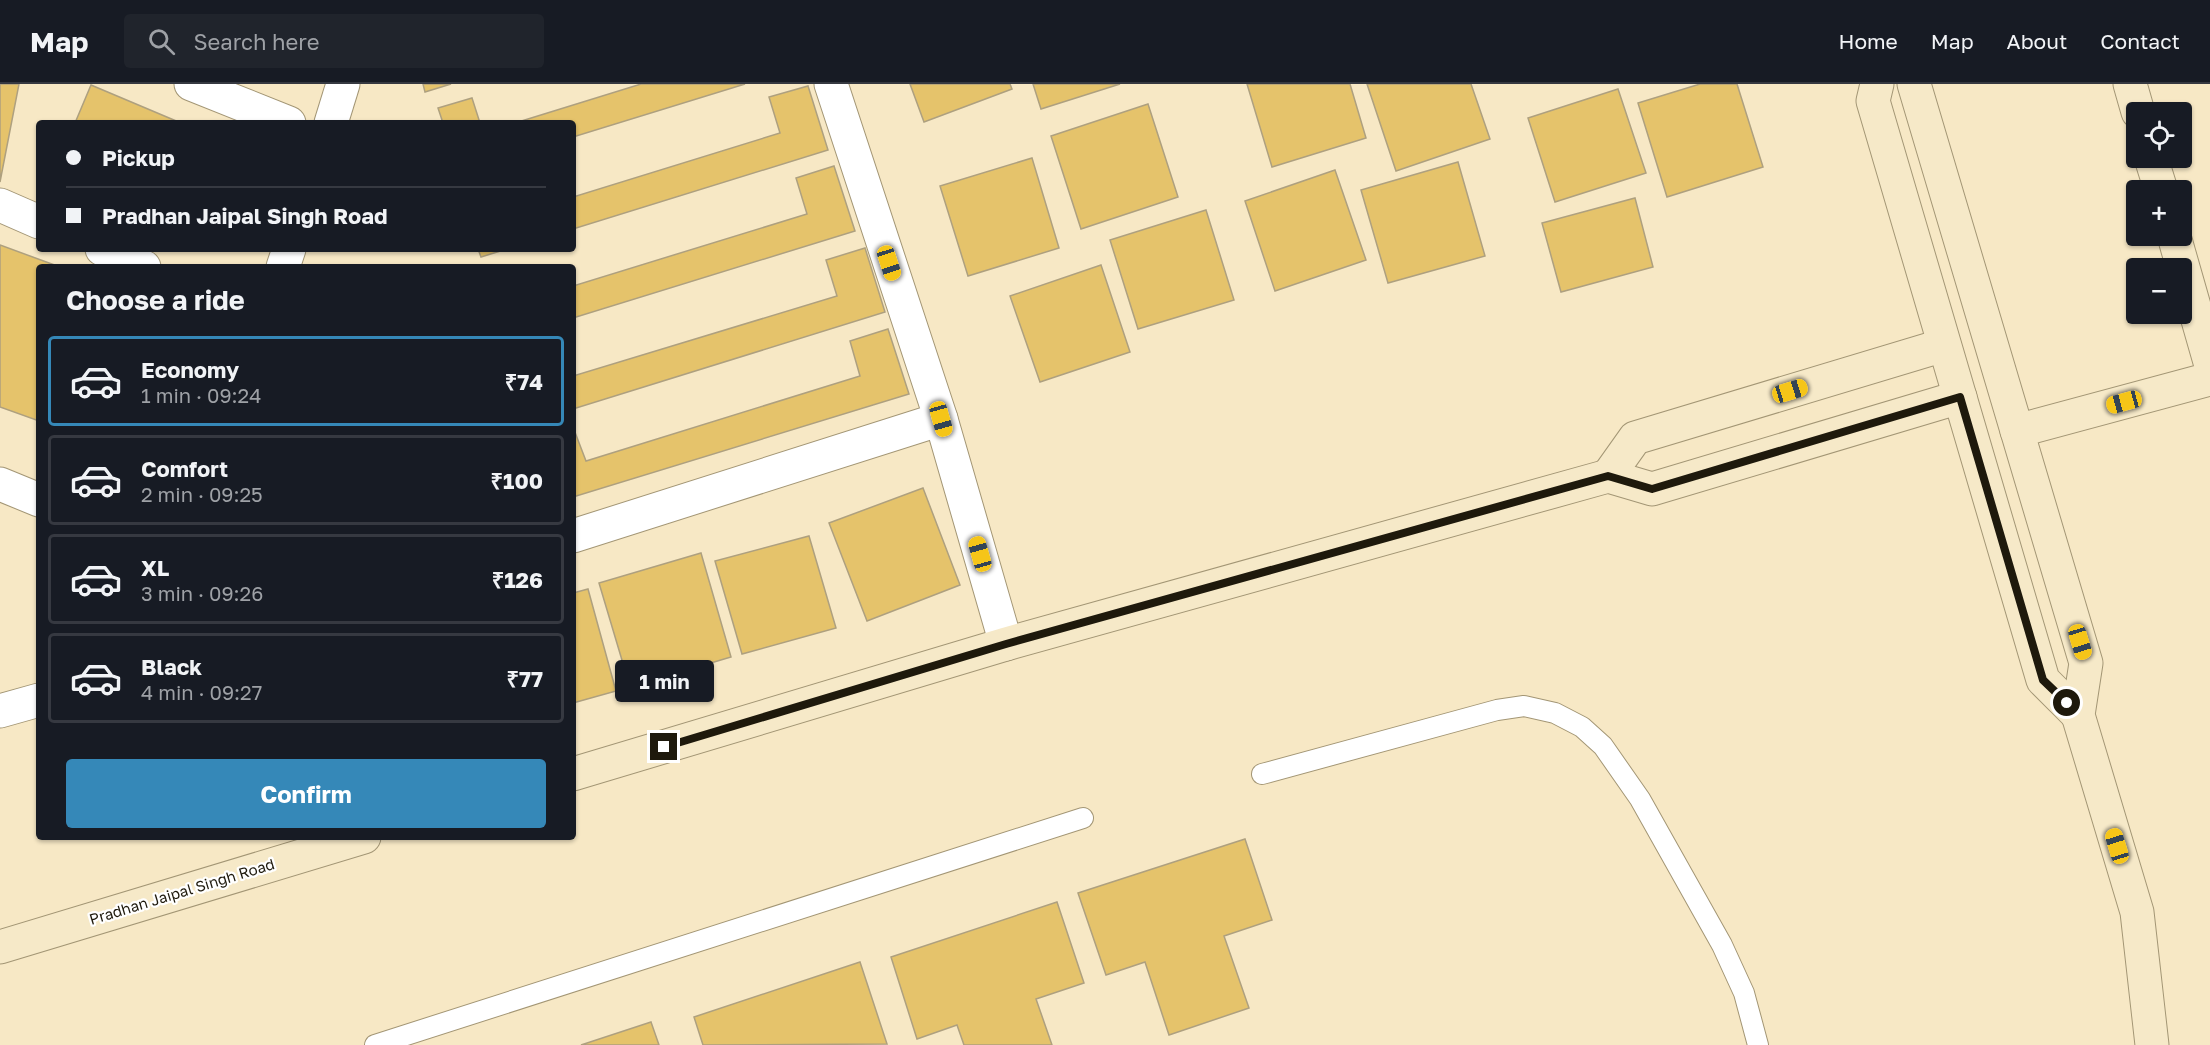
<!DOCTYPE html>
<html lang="en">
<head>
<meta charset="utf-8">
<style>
	body { margin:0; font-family:"Golos Text",sans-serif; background:#20242c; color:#f1f3f6; height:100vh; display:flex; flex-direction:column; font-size:22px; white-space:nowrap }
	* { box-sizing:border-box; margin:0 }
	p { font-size:20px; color:#9ea1a6 }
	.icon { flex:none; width:33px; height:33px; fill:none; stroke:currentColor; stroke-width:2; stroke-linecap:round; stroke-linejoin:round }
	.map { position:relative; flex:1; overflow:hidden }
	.panel { position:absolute; left:36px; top:180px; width:540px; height:576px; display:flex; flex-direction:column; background:#171b24; border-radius:6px; box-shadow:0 2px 4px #0004 }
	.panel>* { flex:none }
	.banner { position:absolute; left:36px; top:36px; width:540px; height:132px; border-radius:6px; box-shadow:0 2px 4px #0004; display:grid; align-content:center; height:132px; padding:0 30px; background:#171b24 }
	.buttons { position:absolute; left:2126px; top:18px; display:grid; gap:12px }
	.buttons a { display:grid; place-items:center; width:66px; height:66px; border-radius:6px; background:#171b24; box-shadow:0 2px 4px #0004; font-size:30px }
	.end { position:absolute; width:27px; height:27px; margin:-14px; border:8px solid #1e190c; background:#fff; box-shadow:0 0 0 3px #fff }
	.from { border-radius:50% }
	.bubble { position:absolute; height:42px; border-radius:6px; background:#171b24; box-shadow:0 2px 4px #0004; font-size:20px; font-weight:700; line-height:42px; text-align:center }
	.car { position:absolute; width:18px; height:36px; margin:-18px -9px; border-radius:8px; box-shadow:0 0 4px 2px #0007; background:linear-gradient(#f5c518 24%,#345 0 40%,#f5c518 0 76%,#345 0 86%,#f5c518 0) }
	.banner b { display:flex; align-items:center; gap:21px; height:57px; font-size:22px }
	.banner b+b { border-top:2px solid #363941 }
	.banner i { width:15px; height:15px; background:#f1f3f6 }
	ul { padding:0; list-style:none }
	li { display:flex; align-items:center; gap:18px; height:90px; margin:0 12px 9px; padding:0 18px; border:3px solid #363941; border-radius:6px }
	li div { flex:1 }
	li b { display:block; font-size:22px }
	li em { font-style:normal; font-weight:700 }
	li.on { border-color:#3588b8 }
	li>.icon { width:54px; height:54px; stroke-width:1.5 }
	h2 { padding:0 30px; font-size:27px; line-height:72px }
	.action { display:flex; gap:12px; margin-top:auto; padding:12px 30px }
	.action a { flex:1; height:69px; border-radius:6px; background:#3588b8; color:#fff; font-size:24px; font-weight:700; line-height:69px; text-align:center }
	header { display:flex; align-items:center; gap:36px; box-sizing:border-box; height:84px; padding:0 30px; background:#171b24; border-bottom:2px solid #363941 }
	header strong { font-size:28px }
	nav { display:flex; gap:33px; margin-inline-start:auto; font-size:21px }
	.search { width:420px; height:54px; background:#20242c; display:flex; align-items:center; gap:15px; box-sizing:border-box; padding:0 21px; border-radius:6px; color:#9ea1a6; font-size:22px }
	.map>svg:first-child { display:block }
</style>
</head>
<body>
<header>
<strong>Map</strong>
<div class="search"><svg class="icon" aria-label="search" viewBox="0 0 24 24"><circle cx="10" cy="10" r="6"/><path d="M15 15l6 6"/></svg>Search here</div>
<nav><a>Home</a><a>Map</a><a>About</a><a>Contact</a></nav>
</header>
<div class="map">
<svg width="2210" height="961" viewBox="0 0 2210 961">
	<rect width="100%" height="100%" fill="#f7e8c5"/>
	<g fill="#e5c36b" stroke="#aea07f" stroke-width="1.5">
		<polygon points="0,0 19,0 0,98"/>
		<polygon points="423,0 451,0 425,8"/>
		<polygon points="641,0 745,0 573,53 573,39 515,39"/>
		<polygon points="910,0 1010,0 1012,5 924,38"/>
		<polygon points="1033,0 1120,0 1041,25"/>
		<polygon points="1247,0 1350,0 1366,54 1272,83"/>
		<polygon points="1367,0 1471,0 1490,55 1396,87"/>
		<polygon points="1700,0 1737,0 1763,83 1667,113 1638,19"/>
		<polygon points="91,1 181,39 75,39"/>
		<polygon points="808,2 828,66 573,145 573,113 780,49 769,13"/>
		<polygon points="1618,5 1646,89 1555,118 1528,34"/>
		<polygon points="472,14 480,39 443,39 438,24"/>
		<polygon points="1148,20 1178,113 1081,145 1051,52"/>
		<polygon points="1032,74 1059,164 968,192 940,102"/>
		<polygon points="1458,78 1485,172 1388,199 1361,106"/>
		<polygon points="834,82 855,147 573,234 573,202 807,130 796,94"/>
		<polygon points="1335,86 1366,176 1275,207 1245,117"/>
		<polygon points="1635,114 1653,183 1561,208 1542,139"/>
		<polygon points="1206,126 1234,216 1138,245 1110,156"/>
		<polygon points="0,161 60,183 39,183 39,337 0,323"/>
		<polygon points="865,164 885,228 573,325 573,292 837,212 826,176"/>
		<polygon points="478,165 507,165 481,173"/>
		<polygon points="1101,181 1130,268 1040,298 1010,212"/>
		<polygon points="888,245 909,310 573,413 573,343 586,377 860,292 850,257"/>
		<polygon points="923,404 960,501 867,537 829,439"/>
		<polygon points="809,452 836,544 742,570 715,477"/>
		<polygon points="701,469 731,573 630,603 599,499"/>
		<polygon points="588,505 616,607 573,619 573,509"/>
		<polygon points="1245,755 1272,836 1224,852 1249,924 1169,951 1145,878 1106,891 1078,809"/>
		<polygon points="1057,818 1084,899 1036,915 1052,961 964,961 957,941 917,955 891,873"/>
		<polygon points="860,878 887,960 703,961 694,933"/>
		<polygon points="651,938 659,961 581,961"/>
	</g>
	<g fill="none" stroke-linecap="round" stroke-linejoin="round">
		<defs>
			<g id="lane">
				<polyline points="1262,690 1497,626 1524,622 1555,629 1582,643 1603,662 1640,715 1722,861 1744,909 1758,961"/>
				<polyline points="375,961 1083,734"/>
			</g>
			<g id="street">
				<polyline points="191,0 289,39"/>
				<polyline points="831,0 941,335 1006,560"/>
				<polyline points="331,39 343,0"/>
				<polyline points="0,121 39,138"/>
				<polyline points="102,165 144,183"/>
				<polyline points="283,183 289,165"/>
				<polyline points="0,400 39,416"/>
				<polyline points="573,452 941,335"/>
				<polyline points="0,627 39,616"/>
			</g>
			<g id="secondary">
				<polyline points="1877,0 1873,17 2043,596 2078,631"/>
				<polyline points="1914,0 2086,579 2078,631 2137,828 2152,961"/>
				<polyline points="2130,0 2138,28"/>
				<polyline points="2151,74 2161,106"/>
				<polyline points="2174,152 2210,278"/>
				<polyline points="2017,347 2210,295"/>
				<polyline points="1608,392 1635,354 1944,261"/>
				<polyline points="573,690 1006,560 1608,392 1652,405 1960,313"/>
				<polyline points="0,863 364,753"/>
			</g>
		</defs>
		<use href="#lane" stroke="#a39675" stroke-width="22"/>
		<use href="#street" stroke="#a39675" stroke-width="35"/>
		<use href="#secondary" stroke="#a39675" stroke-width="35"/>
		<use href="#lane" stroke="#fff" stroke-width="20"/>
		<use href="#street" stroke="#fff" stroke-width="33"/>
		<use href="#secondary" stroke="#f6e9c8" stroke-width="33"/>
	</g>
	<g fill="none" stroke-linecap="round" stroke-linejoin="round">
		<polyline stroke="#1e190c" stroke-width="8" points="664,663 1006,560 1608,392 1652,405 1960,313 2043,596 2067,619"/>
	</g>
	<g text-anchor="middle" stroke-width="4.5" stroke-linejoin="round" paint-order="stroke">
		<g font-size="15" fill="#1e190c" stroke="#fff">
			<text transform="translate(182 808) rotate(-17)" y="5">Pradhan Jaipal Singh Road</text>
		</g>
	</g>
</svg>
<div class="buttons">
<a><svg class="icon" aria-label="locate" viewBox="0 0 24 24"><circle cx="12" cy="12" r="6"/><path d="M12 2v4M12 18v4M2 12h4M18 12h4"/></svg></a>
<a>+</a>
<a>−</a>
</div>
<i class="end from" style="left:2067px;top:619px"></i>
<i class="end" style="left:664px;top:663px"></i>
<div class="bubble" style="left:615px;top:576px;width:99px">1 min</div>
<i class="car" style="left:889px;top:179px;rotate:162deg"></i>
<i class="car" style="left:1790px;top:307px;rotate:73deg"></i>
<i class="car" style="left:2124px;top:318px;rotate:255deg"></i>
<i class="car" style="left:941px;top:335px;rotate:164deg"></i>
<i class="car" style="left:980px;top:470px;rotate:344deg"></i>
<i class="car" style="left:2080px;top:558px;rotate:163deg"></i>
<i class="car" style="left:2117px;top:762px;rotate:343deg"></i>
<div class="banner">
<b><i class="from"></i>Pickup</b>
<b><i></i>Pradhan Jaipal Singh Road</b>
</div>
<section class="panel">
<h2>Choose a ride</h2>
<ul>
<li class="on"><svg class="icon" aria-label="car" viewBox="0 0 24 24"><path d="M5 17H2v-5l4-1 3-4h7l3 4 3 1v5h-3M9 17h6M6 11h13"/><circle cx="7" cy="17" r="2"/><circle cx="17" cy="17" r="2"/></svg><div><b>Economy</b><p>1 min · 09:24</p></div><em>₹74</em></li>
<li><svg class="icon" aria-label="car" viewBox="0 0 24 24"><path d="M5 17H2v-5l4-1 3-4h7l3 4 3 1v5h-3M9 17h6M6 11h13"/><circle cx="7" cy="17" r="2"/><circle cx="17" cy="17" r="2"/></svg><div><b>Comfort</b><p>2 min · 09:25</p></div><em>₹100</em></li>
<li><svg class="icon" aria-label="car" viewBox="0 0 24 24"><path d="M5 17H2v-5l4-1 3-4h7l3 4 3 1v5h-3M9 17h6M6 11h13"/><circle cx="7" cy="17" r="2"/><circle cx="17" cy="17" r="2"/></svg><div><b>XL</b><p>3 min · 09:26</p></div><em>₹126</em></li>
<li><svg class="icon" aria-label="car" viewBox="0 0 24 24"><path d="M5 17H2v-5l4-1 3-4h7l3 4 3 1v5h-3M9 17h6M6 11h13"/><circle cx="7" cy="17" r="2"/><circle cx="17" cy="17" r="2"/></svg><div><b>Black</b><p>4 min · 09:27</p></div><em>₹77</em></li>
</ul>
<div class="action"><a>Confirm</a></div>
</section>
</div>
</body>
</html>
